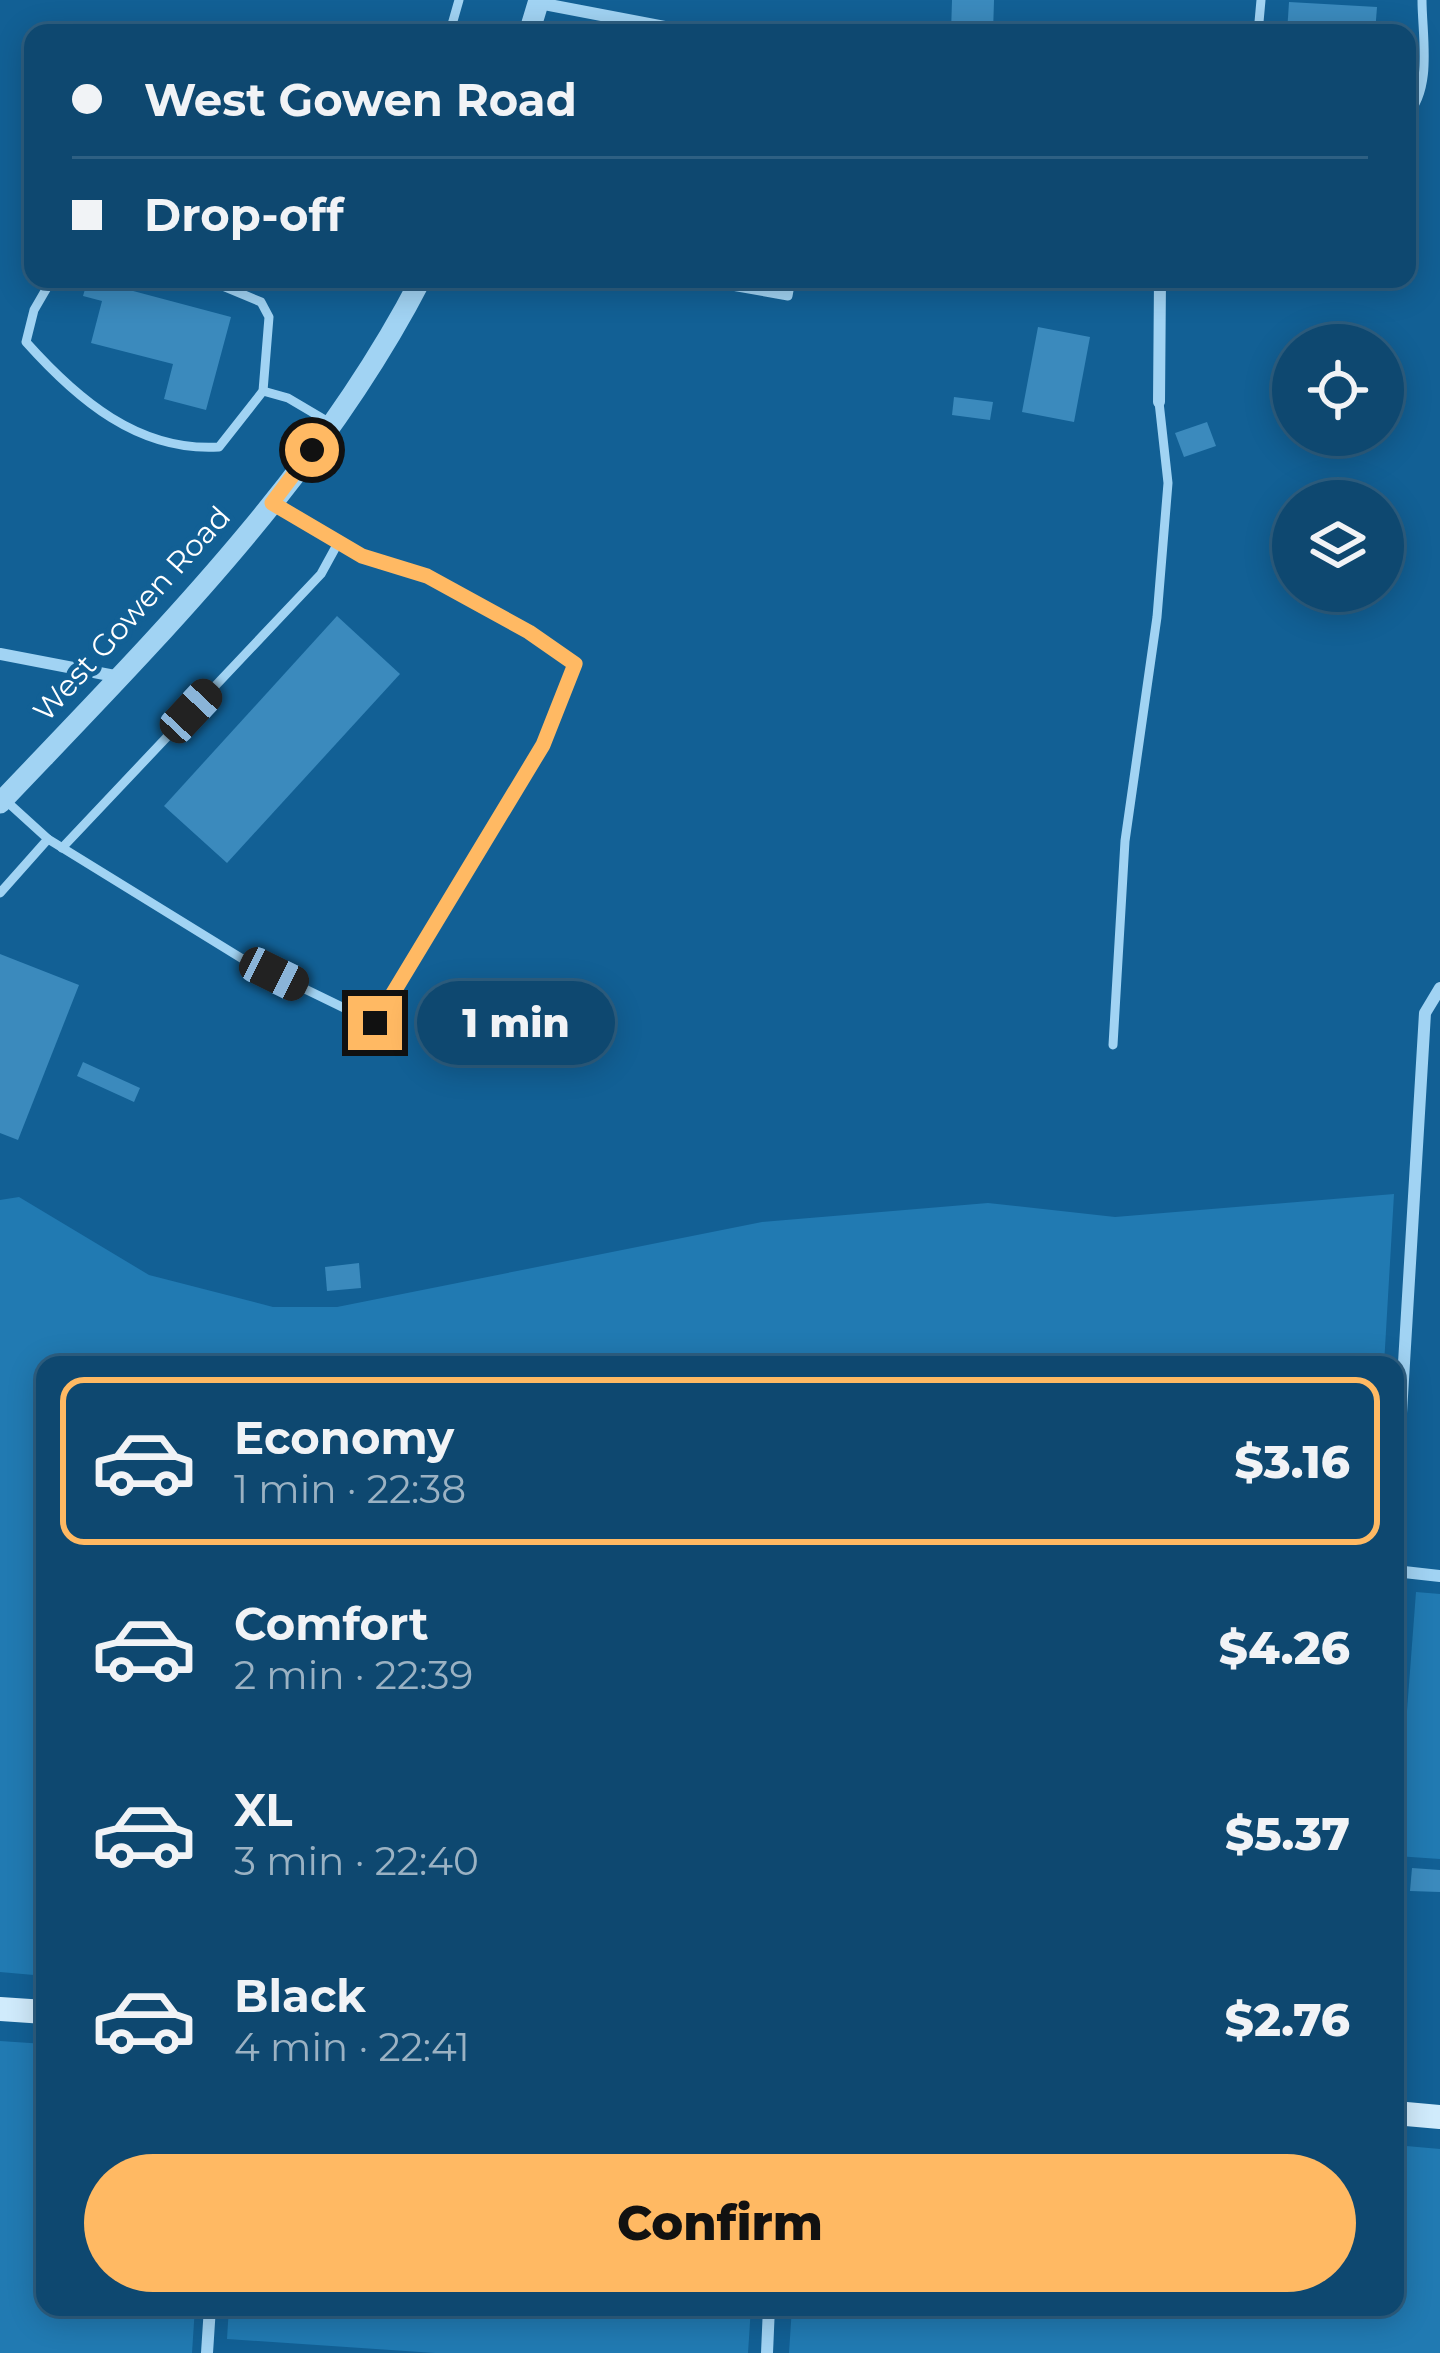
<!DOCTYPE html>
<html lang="en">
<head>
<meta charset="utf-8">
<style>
	body { margin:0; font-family:Montserrat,sans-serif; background:#174f75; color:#f1f3f6; height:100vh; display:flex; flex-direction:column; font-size:45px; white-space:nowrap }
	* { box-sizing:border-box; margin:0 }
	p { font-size:39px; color:#9bb2c3 }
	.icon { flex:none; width:66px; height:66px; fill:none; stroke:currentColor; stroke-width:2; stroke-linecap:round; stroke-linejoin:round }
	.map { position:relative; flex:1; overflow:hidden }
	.details { position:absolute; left:36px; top:1356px; width:1368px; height:960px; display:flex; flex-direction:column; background:#0e4870; border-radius:24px; box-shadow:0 6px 30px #0003,0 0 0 3px #2e6083 }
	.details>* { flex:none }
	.guide { position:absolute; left:24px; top:24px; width:1392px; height:264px; border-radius:24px; box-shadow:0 6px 30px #0003,0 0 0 3px #2e6083; display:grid; align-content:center; height:264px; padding:0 48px; background:#0e4870 }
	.controls { position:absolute; left:1272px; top:324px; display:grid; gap:24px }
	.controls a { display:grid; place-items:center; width:132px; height:132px; border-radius:50%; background:#0e4870; box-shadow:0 6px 30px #0003,0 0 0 3px #2e6083; font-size:60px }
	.end { position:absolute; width:54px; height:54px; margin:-27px; border:15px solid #ffb963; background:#111; box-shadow:0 0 0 6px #111 }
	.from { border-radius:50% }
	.bubble { position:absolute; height:84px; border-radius:42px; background:#0e4870; box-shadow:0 6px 30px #0003,0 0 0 3px #2e6083; font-size:39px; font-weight:800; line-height:84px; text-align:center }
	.car { position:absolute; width:36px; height:72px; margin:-36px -18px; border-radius:15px; box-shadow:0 0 9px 3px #0007; background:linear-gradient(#222 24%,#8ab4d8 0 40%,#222 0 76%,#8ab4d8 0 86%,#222 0) }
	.guide b { display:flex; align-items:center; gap:42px; height:114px; font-size:45px }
	.guide b+b { border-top:3px solid #2e6083 }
	.guide i { width:30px; height:30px; background:#f1f3f6 }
	ul { padding:21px 0 0; list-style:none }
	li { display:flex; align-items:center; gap:36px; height:168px; margin:0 24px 18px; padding:0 24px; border:6px solid transparent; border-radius:24px }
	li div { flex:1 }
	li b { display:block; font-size:45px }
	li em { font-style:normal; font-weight:800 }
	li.on { border-color:#ffb963 }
	li>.icon { width:108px; height:108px; stroke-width:1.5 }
	.action { display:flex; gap:24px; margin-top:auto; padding:24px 48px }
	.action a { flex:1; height:138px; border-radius:72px; background:#ffb963; color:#111; font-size:48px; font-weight:800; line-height:138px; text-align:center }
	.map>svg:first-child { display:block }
</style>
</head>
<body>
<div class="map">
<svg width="1440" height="2353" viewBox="0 0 1440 2353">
	<rect width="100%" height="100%" fill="#126095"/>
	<g fill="#217ab2">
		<polygon points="1394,1194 1384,1365 45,1365 45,1976 0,1972 0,1200 19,1197 149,1275 273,1307 337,1307 762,1222 988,1203 1115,1217"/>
		<polygon points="1416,1592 1440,1594 1440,1859 1396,1856"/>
		<polygon points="0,2041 45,2044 45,2307 195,2307 192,2353 0,2353"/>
		<polygon points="1395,2145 1440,2149 1440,2353 789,2353 792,2307 1395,2307"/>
		<polygon points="229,2307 751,2307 748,2353 435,2353 227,2339"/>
	</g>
	<g fill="#3b8abd">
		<polygon points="952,0 994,0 993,33 951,33"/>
		<polygon points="1289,2 1377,7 1375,33 1287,33"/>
		<polygon points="88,279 231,317 206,410 164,399 173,364 91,343 102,301 83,296"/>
		<polygon points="1038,327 1090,337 1074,422 1022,412"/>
		<polygon points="954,397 993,402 990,420 952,415"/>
		<polygon points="1207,422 1216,446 1184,457 1175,433"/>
		<polygon points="337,616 400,674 227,863 164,806"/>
		<polygon points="0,954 79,985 18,1140 0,1133"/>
		<polygon points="83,1062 140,1088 134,1102 77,1076"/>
		<polygon points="359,1263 361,1288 327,1291 325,1267"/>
		<polygon points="1412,1868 1440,1870 1440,1892 1410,1891"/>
	</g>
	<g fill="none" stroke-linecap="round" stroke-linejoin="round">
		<g stroke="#a1d3f3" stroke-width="9">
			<polyline points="451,28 459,0"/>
			<polyline points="1258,33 1261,0"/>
			<path d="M 1407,115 C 1433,88 1422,35 1422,0"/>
			<path d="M 52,279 L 34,310 L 26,342 C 77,399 138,452 219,447 L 263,391 L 269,317 L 261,302 L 206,279"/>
			<polyline points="692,279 788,296 791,279"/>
			<polyline points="263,391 288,398 332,424"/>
			<polyline points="48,839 241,958 375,1023 543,745 575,665 529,631 427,576 362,556 272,503"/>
			<polyline points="62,848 321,574 338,543"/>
			<polyline points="0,893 48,839 4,799"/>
			<polyline points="1113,1045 1125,841 1157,617 1168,483 1159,402"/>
		</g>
		<g stroke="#a1d3f3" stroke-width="12">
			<polyline points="539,3 696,33"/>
			<polyline points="1159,402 1160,279"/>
			<polyline points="0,654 120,677"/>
			<polyline points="1395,1513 1425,1013 1440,988"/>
			<polyline points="1395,1571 1440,1576"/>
			<polyline points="207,2353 210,2307"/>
			<polyline points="767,2353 769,2307"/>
		</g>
		<g stroke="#a1d3f3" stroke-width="21">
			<polyline points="529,33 539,0"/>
			<path d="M 0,803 C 153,642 318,479 421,279"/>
		</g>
		<g stroke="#d0ebfc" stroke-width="24">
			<polyline points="0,2009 45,2012"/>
			<polyline points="1395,2113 1440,2117"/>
		</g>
	</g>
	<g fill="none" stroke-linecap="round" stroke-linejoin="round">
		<polyline stroke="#ffb963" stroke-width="15" points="312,450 272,503 362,556 427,576 529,632 575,664 543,745 375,1023"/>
	</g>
	<g text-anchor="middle" stroke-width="10" stroke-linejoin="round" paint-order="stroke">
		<g font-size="30" fill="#fff" stroke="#126095">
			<text transform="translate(132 614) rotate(-48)" y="10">West Gowen Road</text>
		</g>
	</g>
</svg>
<div class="controls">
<a><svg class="icon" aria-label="locate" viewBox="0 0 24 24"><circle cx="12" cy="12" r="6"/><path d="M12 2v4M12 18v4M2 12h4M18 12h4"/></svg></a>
<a><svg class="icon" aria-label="layers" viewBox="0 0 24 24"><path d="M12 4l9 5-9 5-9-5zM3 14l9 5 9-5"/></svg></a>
</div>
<i class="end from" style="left:312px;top:450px"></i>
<i class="end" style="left:375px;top:1023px"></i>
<div class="bubble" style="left:417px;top:981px;width:198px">1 min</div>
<i class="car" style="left:191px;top:711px;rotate:43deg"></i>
<i class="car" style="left:274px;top:974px;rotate:116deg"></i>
<div class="guide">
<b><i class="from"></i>West Gowen Road</b>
<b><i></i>Drop-off</b>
</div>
<section class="details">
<ul>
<li class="on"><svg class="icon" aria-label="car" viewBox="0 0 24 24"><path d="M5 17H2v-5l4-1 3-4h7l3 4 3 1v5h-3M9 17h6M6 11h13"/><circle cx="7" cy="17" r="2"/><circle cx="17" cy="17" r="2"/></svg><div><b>Economy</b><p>1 min · 22:38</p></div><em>$3.16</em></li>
<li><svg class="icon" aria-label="car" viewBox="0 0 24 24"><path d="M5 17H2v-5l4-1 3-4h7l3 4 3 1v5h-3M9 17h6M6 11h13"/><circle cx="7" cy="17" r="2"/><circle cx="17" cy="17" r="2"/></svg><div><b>Comfort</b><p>2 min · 22:39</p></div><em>$4.26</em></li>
<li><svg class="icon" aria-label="car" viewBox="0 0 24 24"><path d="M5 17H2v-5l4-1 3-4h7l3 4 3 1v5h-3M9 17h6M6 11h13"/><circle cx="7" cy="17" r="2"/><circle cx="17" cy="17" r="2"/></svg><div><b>XL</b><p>3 min · 22:40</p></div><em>$5.37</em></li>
<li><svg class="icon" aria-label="car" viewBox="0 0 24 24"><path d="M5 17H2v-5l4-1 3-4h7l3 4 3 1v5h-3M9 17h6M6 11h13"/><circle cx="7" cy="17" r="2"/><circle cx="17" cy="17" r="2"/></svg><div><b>Black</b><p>4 min · 22:41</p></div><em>$2.76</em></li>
</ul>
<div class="action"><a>Confirm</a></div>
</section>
</div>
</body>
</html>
